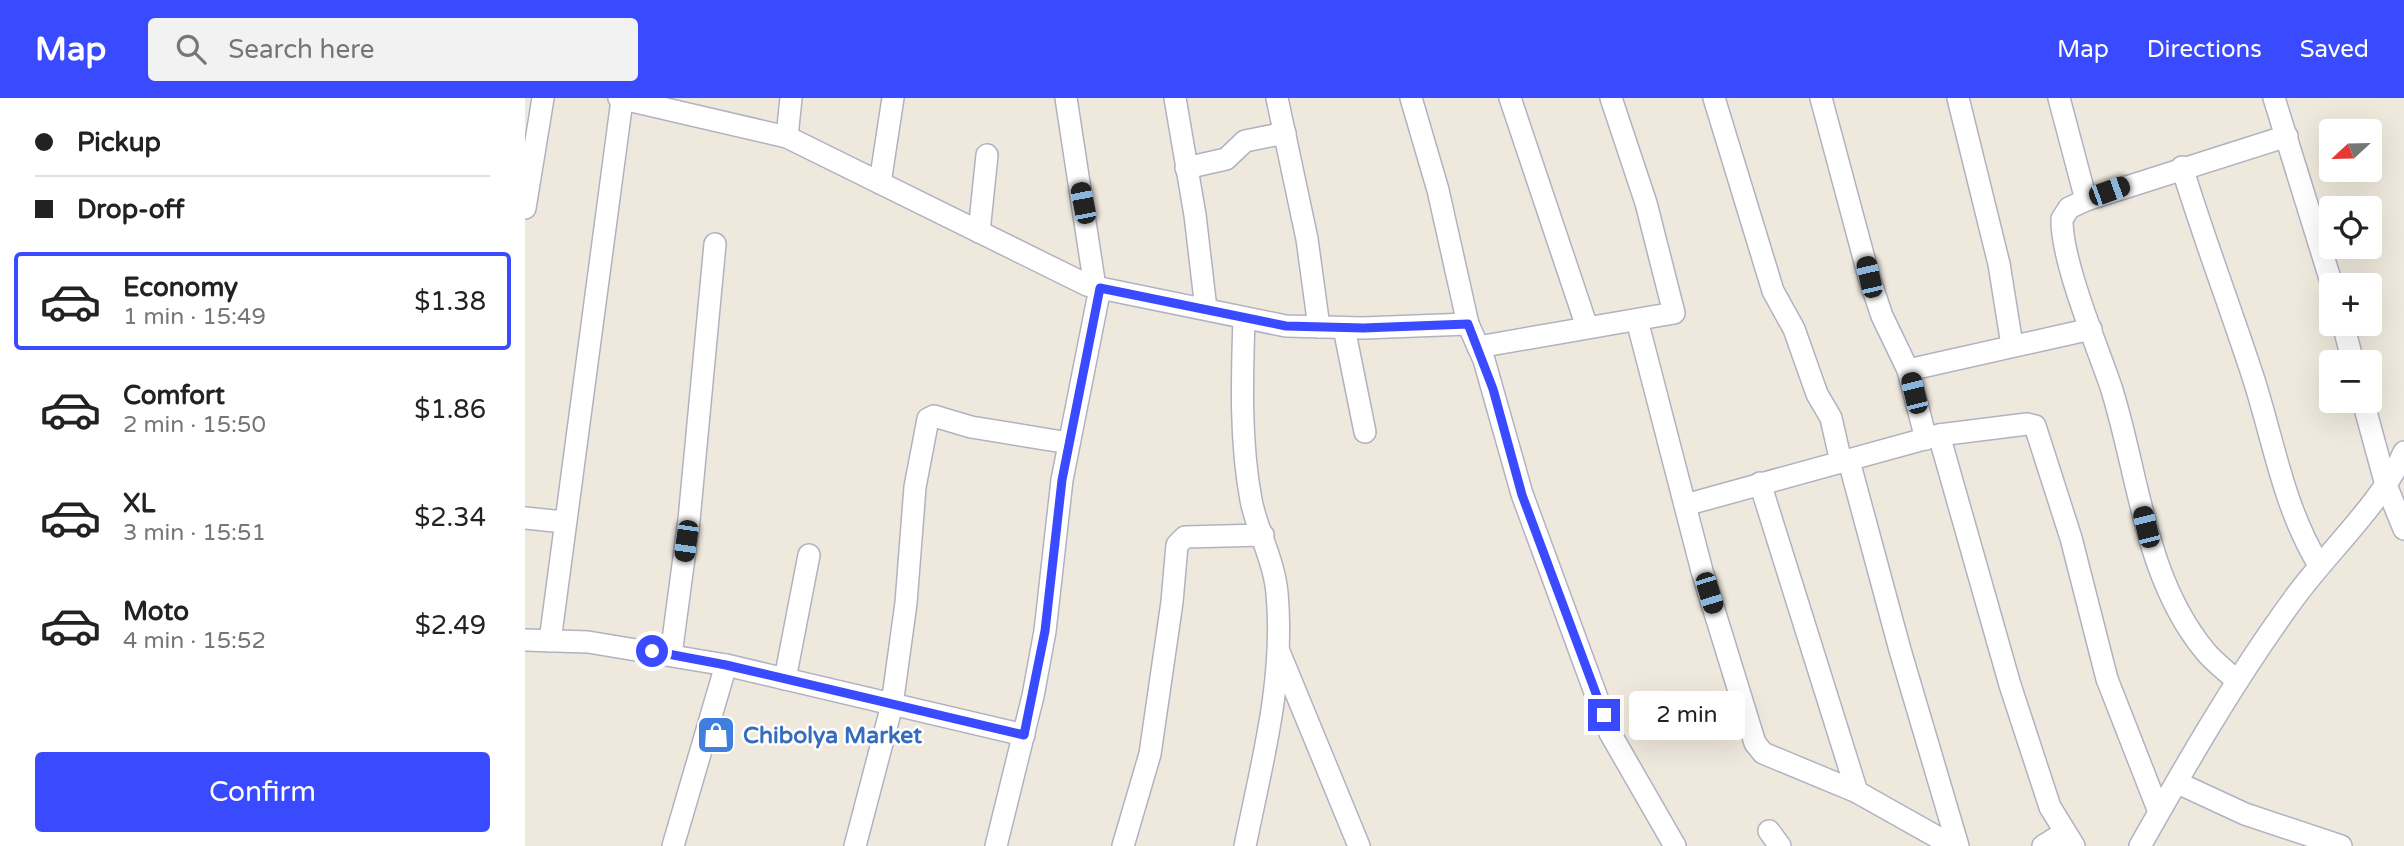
<!DOCTYPE html>
<html lang="en">
<head>
<meta charset="utf-8">
<style>
	body { margin:0; font-family:"Varela Round",sans-serif; background:#f2f2f2; color:#222; height:100vh; display:flex; flex-direction:column; font-size:26px; white-space:nowrap }
	* { box-sizing:border-box; margin:0 }
	p { font-size:23px; color:#767676 }
	.icon { flex:none; width:38px; height:38px; fill:none; stroke:currentColor; stroke-width:2; stroke-linecap:round; stroke-linejoin:round }
	.map { position:relative; flex:1; overflow:hidden }
	.drawer { display:flex; flex-direction:column; background:#fff; width:525px }
	.drawer>* { flex:none }
	.top-card { display:grid; align-content:center; height:154px; padding:0 35px; background:#fff }
	.needle { width:46px; rotate:248deg }
	.buttons { position:absolute; left:1794px; top:21px; display:grid; gap:14px }
	.buttons a { display:grid; place-items:center; width:63px; height:63px; border-radius:7px; background:#fff; box-shadow:0 7px 28px #0002; font-size:35px }
	.end { position:absolute; width:32px; height:32px; margin:-16px; border:9px solid #3a4bff; background:#fff; box-shadow:0 0 0 4px #fff }
	.from { border-radius:50% }
	.bubble { position:absolute; height:49px; border-radius:7px; background:#fff; box-shadow:0 7px 28px #0002; font-size:23px; font-weight:600; line-height:49px; text-align:center }
	.car { position:absolute; width:21px; height:42px; margin:-21px -10px; border-radius:9px; box-shadow:0 0 5px 2px #0007; background:linear-gradient(#222 24%,#8ab4d8 0 40%,#222 0 76%,#8ab4d8 0 86%,#222 0) }
	.top-card b { display:flex; align-items:center; gap:24px; height:66px; font-size:26px }
	.top-card b+b { border-top:2px solid #e0e0e0 }
	.top-card i { width:18px; height:18px; background:#222 }
	ul { padding:0; list-style:none }
	li { display:flex; align-items:center; gap:21px; height:98px; margin:0 14px 10px; padding:0 21px; border:4px solid transparent; border-radius:7px }
	li div { flex:1 }
	li b { display:block; font-size:26px }
	li em { font-style:normal; font-weight:600 }
	li.current { border-color:#3a4bff }
	li>.icon { width:63px; height:63px; stroke-width:1.5 }
	.primary-button { display:flex; gap:14px; margin-top:auto; padding:14px 35px }
	.primary-button a { flex:1; height:80px; border-radius:7px; background:#3a4bff; color:#fff; font-size:28px; font-weight:600; line-height:80px; text-align:center }
	header { display:flex; align-items:center; gap:42px; box-sizing:border-box; height:98px; padding:0 35px; background:#3a4bff; color:#fff }
	header strong { font-size:33px }
	nav { display:flex; gap:38px; margin-inline-start:auto; font-size:24px }
	.search { width:490px; height:63px; background:#f2f2f2; display:flex; align-items:center; gap:18px; box-sizing:border-box; padding:0 24px; border-radius:7px; color:#767676; font-size:26px }
	main { display:flex; flex:1; min-height:0 }
	.map>svg:first-child { display:block }
</style>
</head>
<body>
<header>
<strong>Map</strong>
<div class="search"><svg class="icon" aria-label="search" viewBox="0 0 24 24"><circle cx="10" cy="10" r="6"/><path d="M15 15l6 6"/></svg>Search here</div>
<nav><a>Map</a><a>Directions</a><a>Saved</a></nav>
</header>
<main>
<section class="drawer">
<div class="top-card">
<b><i class="from"></i>Pickup</b>
<b><i></i>Drop-off</b>
</div>
<ul>
<li class="current"><svg class="icon" aria-label="car" viewBox="0 0 24 24"><path d="M5 17H2v-5l4-1 3-4h7l3 4 3 1v5h-3M9 17h6M6 11h13"/><circle cx="7" cy="17" r="2"/><circle cx="17" cy="17" r="2"/></svg><div><b>Economy</b><p>1 min · 15:49</p></div><em>$1.38</em></li>
<li><svg class="icon" aria-label="car" viewBox="0 0 24 24"><path d="M5 17H2v-5l4-1 3-4h7l3 4 3 1v5h-3M9 17h6M6 11h13"/><circle cx="7" cy="17" r="2"/><circle cx="17" cy="17" r="2"/></svg><div><b>Comfort</b><p>2 min · 15:50</p></div><em>$1.86</em></li>
<li><svg class="icon" aria-label="car" viewBox="0 0 24 24"><path d="M5 17H2v-5l4-1 3-4h7l3 4 3 1v5h-3M9 17h6M6 11h13"/><circle cx="7" cy="17" r="2"/><circle cx="17" cy="17" r="2"/></svg><div><b>XL</b><p>3 min · 15:51</p></div><em>$2.34</em></li>
<li><svg class="icon" aria-label="car" viewBox="0 0 24 24"><path d="M5 17H2v-5l4-1 3-4h7l3 4 3 1v5h-3M9 17h6M6 11h13"/><circle cx="7" cy="17" r="2"/><circle cx="17" cy="17" r="2"/></svg><div><b>Moto</b><p>4 min · 15:52</p></div><em>$2.49</em></li>
</ul>
<div class="primary-button"><a>Confirm</a></div>
</section>
<div class="map">
<svg width="1879" height="748" viewBox="0 0 1879 748">
	<rect width="100%" height="100%" fill="#efe9dd"/>
	<g fill="none" stroke-linecap="round" stroke-linejoin="round">
		<defs>
			<g id="minor">
				<polyline points="94,0 262,39 562,187 575,190 761,228 838,230 943,226"/>
				<polyline points="541,0 570,189"/>
				<polyline points="650,0 670,117 681,211"/>
				<polyline points="752,0 782,141 794,229"/>
				<polyline points="886,0 913,92 943,226 959,262 997,396 1085,635 1150,748"/>
				<polyline points="985,0 1062,229"/>
				<polyline points="1189,0 1248,193 1269,231 1292,296 1306,320 1316,364"/>
				<polyline points="1296,0 1344,179 1357,218 1383,272 1401,341"/>
				<polyline points="1433,0 1474,166 1487,247"/>
				<polyline points="1534,0 1561,102"/>
				<polyline points="1749,0 1807,187"/>
				<polyline points="262,39 266,0"/>
				<path d="M 1657,69 C 1679,141 1706,211 1729,282 C 1749,345 1759,410 1794,467"/>
				<polyline points="661,70 701,61 720,43 760,35"/>
				<polyline points="355,85 368,0"/>
				<polyline points="0,110 18,0"/>
				<polyline points="454,134 462,57"/>
				<path d="M 719,221 C 717,281 715,343 726,402 C 732,433 749,462 752,495 C 760,581 737,664 720,748"/>
				<polyline points="1112,222 1177,473 1230,645 1238,655 1332,694 1428,748"/>
				<polyline points="1818,226 1828,264"/>
				<polyline points="819,230 840,334"/>
				<polyline points="953,249 1149,215 1121,105 1086,0"/>
				<polyline points="1383,272 1566,231"/>
				<polyline points="1838,303 1861,387 1879,431"/>
				<polyline points="1414,337 1485,587 1525,709 1549,748"/>
				<polyline points="1324,363 1375,552 1433,748"/>
				<polyline points="1235,385 1332,694"/>
				<polyline points="1160,407 1414,337 1502,326 1510,328 1546,440 1582,581 1634,714"/>
				<polyline points="0,420 39,424"/>
				<polyline points="0,542 63,544 201,567 499,637"/>
				<polyline points="25,543 97,2"/>
				<polyline points="755,556 834,748"/>
				<polyline points="146,557 164,422 190,146"/>
				<polyline points="260,581 284,457"/>
				<path d="M 1711,582 C 1700,572 1688,563 1680,553 C 1619,479 1614,377 1586,289 C 1572,248 1536,162 1537,121 L 1544,110 L 1561,102 L 1762,38"/>
				<polyline points="1653,685 1720,716 1816,748"/>
				<polyline points="1244,733 1255,748"/>
				<polyline points="148,748 201,567"/>
				<polyline points="330,748 367,607 381,505 390,389 403,321 409,318 446,329 544,345"/>
				<polyline points="471,748 508,598 520,533 537,382 575,190"/>
				<polyline points="598,748 625,656 647,504 652,447 660,439 738,437"/>
				<polyline points="1518,748 1539,735"/>
				<path d="M 1615,748 C 1663,663 1712,578 1770,499 C 1802,455 1859,402 1879,354"/>
			</g>
		</defs>
		<use href="#minor" stroke="#b1b2c1" stroke-width="24"/>
		<use href="#minor" stroke="#fff" stroke-width="21"/>
	</g>
	<g fill="none" stroke-linecap="round" stroke-linejoin="round">
		<polyline stroke="#3a4bff" stroke-width="9" points="127,553 201,567 499,637 520,533 537,382 575,190 761,228 838,230 943,226 968,291 997,397 1079,617"/>
	</g>
	<defs>
		<symbol id="shop-square" viewBox="-11 -11 22 22"><rect x="-9" y="-9" width="18" height="18" rx="4" fill="#3f7fe0" stroke="#fff"/><path d="M-5-2.5h2.3a2.7 3.5 0 0 1 5.4 0H5L5.5 6h-11ZM-1.5-2.5h3a1.5 2.3 0 0 0-3 0Z" fill="#fff"/></symbol>
	</defs>
	<g fill-rule="evenodd">
		<use href="#shop-square" x="169" y="615" width="44" height="44"/>
	</g>
	<g text-anchor="middle" stroke-width="5" stroke-linejoin="round" paint-order="stroke">
		<g font-size="23" font-weight="bold" fill="#366cbe" stroke="#fff" text-anchor="start">
			<text x="218" y="645">Chibolya Market</text>
		</g>
	</g>
</svg>
<div class="buttons">
<a><svg class="needle" viewBox="-14 -14 28 28"><path d="M0-13l5 13h-10z" fill="#e53935"/><path d="M0 13l5-13h-10z" fill="#767676"/></svg></a>
<a><svg class="icon" aria-label="locate" viewBox="0 0 24 24"><circle cx="12" cy="12" r="6"/><path d="M12 2v4M12 18v4M2 12h4M18 12h4"/></svg></a>
<a>+</a>
<a>−</a>
</div>
<i class="end from" style="left:127px;top:553px"></i>
<i class="end" style="left:1079px;top:617px"></i>
<div class="bubble" style="left:1104px;top:593px;width:116px">2 min</div>
<i class="car" style="left:1584px;top:93px;rotate:70deg"></i>
<i class="car" style="left:558px;top:105px;rotate:349deg"></i>
<i class="car" style="left:1344px;top:179px;rotate:347deg"></i>
<i class="car" style="left:1389px;top:295px;rotate:346deg"></i>
<i class="car" style="left:1621px;top:429px;rotate:346deg"></i>
<i class="car" style="left:161px;top:443px;rotate:188deg"></i>
<i class="car" style="left:1184px;top:495px;rotate:163deg"></i>
</div>
</main>
</body>
</html>
